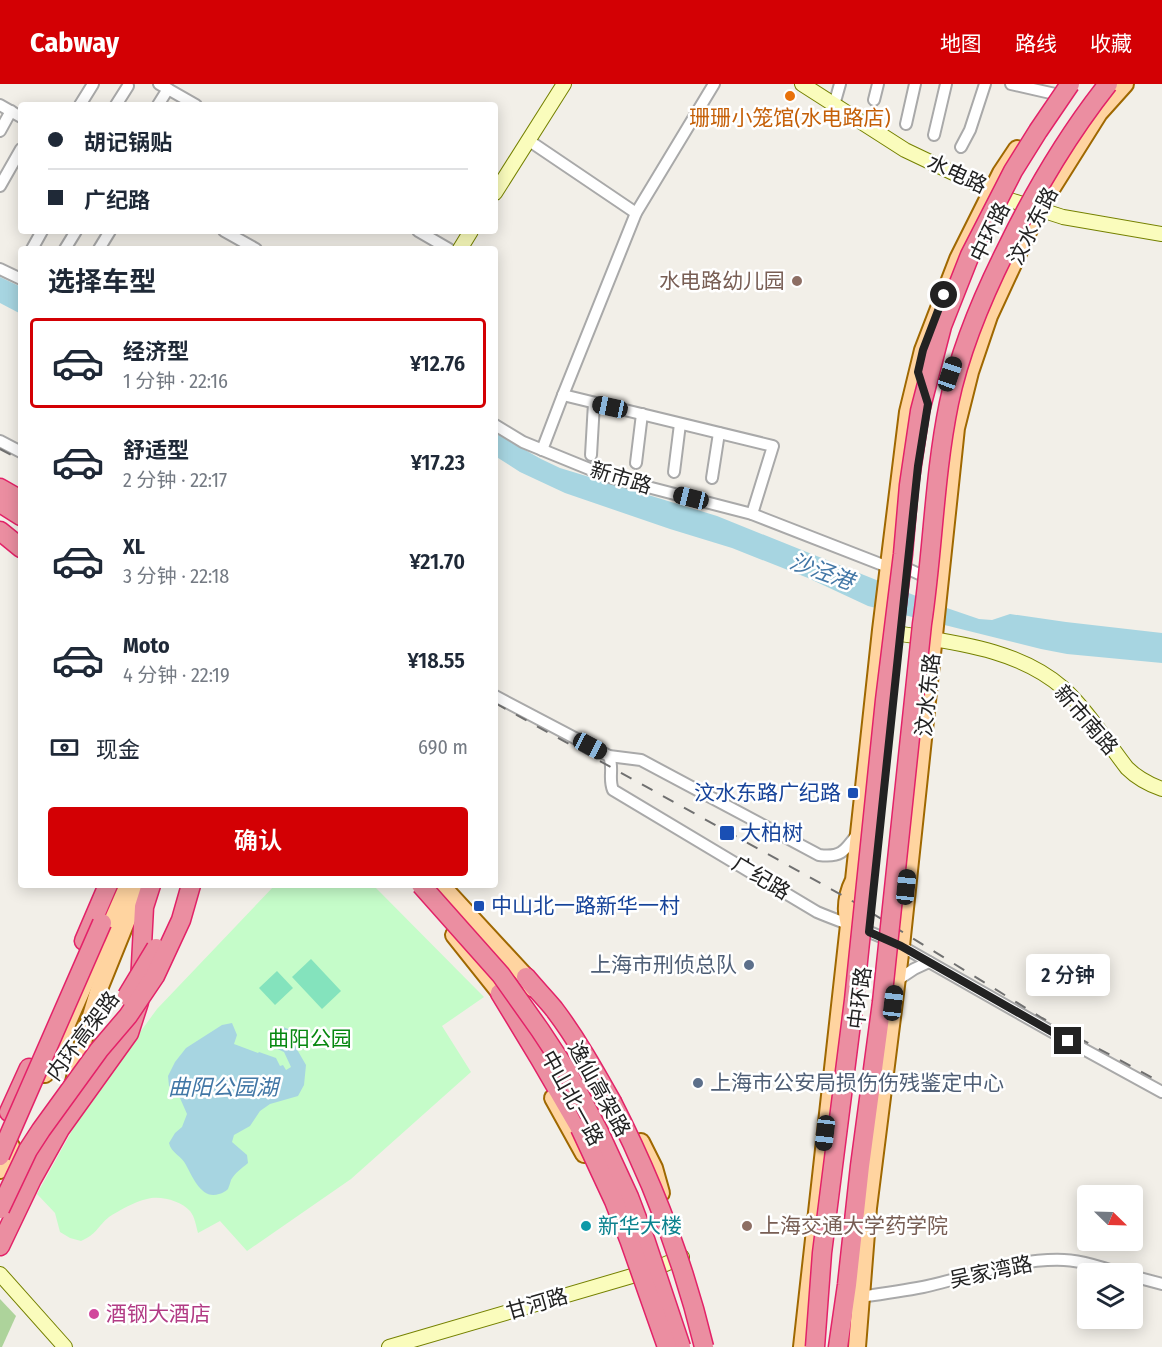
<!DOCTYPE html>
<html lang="zh">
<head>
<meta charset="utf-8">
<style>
	body { margin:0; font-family:"Fira Sans Condensed","Noto Sans SC",sans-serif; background:#f2f2f3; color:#1f2937; height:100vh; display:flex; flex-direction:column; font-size:22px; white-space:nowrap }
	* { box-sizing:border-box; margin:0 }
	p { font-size:20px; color:#747a83 }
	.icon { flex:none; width:33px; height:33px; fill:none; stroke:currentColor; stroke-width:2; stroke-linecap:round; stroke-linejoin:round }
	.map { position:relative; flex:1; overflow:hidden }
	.side { position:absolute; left:18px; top:162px; width:480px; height:642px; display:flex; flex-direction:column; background:#fff; border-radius:6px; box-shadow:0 3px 15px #0003 }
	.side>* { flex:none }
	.top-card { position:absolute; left:18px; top:18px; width:480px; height:132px; border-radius:6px; box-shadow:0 3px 15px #0003; display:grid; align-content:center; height:132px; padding:0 30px; background:#fff }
	.needle { width:39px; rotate:113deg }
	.tools { position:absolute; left:1077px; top:1101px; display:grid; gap:12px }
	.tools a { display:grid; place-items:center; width:66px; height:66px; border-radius:6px; background:#fff; box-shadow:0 3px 15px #0003; font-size:30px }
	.end { position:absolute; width:27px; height:27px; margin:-14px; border:8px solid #222; background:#fff; box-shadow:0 0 0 3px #fff }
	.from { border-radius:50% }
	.bubble { position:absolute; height:42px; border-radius:6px; background:#fff; box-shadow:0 3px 15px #0003; font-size:20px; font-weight:600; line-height:42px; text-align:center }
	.car { position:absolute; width:18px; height:36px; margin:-18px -9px; border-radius:8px; box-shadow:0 0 4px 2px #0007; background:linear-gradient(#222 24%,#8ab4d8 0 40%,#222 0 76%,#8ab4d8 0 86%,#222 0) }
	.top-card b { display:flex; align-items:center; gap:21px; height:57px; font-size:22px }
	.top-card b+b { border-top:2px solid #e0e1e3 }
	.top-card i { width:15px; height:15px; background:#1f2937 }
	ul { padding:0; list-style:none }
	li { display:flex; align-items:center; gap:18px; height:90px; margin:0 12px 9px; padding:0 18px; border:3px solid transparent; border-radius:6px }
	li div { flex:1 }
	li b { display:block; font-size:22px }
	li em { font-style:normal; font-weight:600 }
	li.current { border-color:#d30004 }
	li>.icon { width:54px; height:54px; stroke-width:1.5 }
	h2 { padding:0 30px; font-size:27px; line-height:72px }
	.pay { display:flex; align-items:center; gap:15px; height:66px; padding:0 30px; font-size:22px }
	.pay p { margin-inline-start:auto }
	.cta { display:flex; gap:12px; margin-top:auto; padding:12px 30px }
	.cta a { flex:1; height:69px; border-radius:6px; background:#d30004; color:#fff; font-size:24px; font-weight:600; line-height:69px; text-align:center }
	header { display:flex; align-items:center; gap:36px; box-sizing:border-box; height:84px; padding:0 30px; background:#d30004; color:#fff }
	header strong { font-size:28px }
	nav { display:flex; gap:33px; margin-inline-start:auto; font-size:21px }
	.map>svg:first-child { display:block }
</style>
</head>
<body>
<header>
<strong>Cabway</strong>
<nav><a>地图</a><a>路线</a><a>收藏</a></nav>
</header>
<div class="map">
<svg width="1162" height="1263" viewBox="0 0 1162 1263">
	<rect width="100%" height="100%" fill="#f2efe8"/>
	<polygon fill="#add39b" points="0,1215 16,1232 2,1263 0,1263"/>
	<path fill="#c5fcc9" d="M 275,801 L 373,801 L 484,913 L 442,942 L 471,988 L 351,1095 L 247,1167 L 220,1137 L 198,1149 C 196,1142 195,1133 190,1127 C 181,1117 160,1111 147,1115 C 134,1118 120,1126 109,1133 C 98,1142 96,1151 81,1157 L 70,1154 L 60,1148 L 55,1129 L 37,1110 L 84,1025 L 157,925 Z"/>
	<g fill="#84e3bd">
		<polygon points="311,875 341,907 322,925 292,893"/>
		<polygon points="277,887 293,904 275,921 259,904"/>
	</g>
	<g fill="#a7d5e1">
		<polygon points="0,193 21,203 21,230 0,219"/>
		<polygon points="495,349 541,375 560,384 717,432 941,522 979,535 992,536 1010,530 1066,538 1162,549 1162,579 1067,570 1041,565 868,522 808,494 732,464 670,445 565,409 520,388 495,372"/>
		<path d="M 232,939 L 237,951 L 234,960 L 258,969 L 259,968 L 276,974 L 280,982 L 283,981 L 286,986 L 291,983 L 284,968 L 273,963 L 274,953 L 281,942 L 288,945 L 295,962 L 306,981 L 304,1001 L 298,1012 L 270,1020 L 260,1027 L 250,1042 L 234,1051 L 232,1058 L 247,1071 L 248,1079 C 242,1084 235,1089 231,1096 C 231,1097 228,1105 228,1105 C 226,1107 221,1110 219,1110 C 202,1116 193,1094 186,1081 C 182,1072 171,1069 169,1059 L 175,1049 L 182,1043 L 187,1030 L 180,1014 L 169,1002 L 168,992 L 175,978 L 186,964 L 222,941 Z"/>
	</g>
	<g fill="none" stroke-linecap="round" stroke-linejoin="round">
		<defs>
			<g id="street">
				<polyline points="159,0 196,21"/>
				<polyline points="1011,0 1055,10"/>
				<polyline points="874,16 878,0"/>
				<polyline points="0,21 21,33"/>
				<polyline points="80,21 93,0"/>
				<polyline points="116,21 128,2"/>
				<polyline points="158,21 168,5"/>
				<polyline points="834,21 840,0"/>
				<polyline points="906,40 915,0"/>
				<polyline points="0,47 11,27"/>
				<polyline points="934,51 946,0"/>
				<polyline points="528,56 636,129"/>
				<polyline points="961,63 970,46 985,0"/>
				<polyline points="0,102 21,65"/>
				<polyline points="224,147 256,165"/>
				<polyline points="418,147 449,165"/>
				<polyline points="32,165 42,147"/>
				<polyline points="65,165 76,147"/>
				<polyline points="99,165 110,147"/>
				<polyline points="0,185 21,195"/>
				<polyline points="563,311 773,362 752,430"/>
				<polyline points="495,341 523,358 609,393 752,430 888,483 908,485 930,495"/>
				<polyline points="0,357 21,368"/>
				<polyline points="542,366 563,311 636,129 714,0"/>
				<polyline points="591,371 594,319"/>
				<polyline points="636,379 642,330"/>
				<polyline points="674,388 680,340"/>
				<polyline points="712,394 719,349"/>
				<path d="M 495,612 L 609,672 L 641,676 L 819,771 C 841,774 845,767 858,749"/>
				<path d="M 609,672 C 614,684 608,695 613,706 L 817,828 C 845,840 874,848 901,862 L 1054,949 L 1162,1008"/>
				<polyline points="896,897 914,885 929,878"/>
				<polyline points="1132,1192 1162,1200"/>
				<path d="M 860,1213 C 881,1210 902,1207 923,1203 C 970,1193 1016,1174 1064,1176 C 1084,1177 1104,1184 1122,1190"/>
			</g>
			<g id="secondary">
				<polyline points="802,0 905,66 1010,116 1063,133 1162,150"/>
				<polyline points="495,109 564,0"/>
				<polyline points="460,165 471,147"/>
				<path d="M 884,547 C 945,558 1015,562 1063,604 C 1088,627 1106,657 1127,684 C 1137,694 1148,700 1162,705"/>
				<polyline points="0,1190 65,1263"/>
				<polyline points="389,1263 649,1187 682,1173"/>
			</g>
			<g id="primary">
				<polyline points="441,801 526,893 532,904"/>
				<polyline points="454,851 509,920"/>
				<polyline points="45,990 128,801"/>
				<polyline points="74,998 84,955 99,905 141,801"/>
				<polyline points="553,1014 584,1070"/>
				<polyline points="641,1058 654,1084 661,1109"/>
				<polyline points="0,1086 11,1062"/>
				<path d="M 802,1263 L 849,841 C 845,826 847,810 854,796 L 881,546 L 908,328 L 923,266 L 958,175 L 1001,89 L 1017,65"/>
				<polyline points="857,1263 868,1124 901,862 956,344 970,288 989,232 1038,126 1099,29 1125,0"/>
			</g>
			<g id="highway">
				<polyline points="0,404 21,416"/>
				<polyline points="0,419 21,432"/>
				<polyline points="0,447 21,464"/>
				<polyline points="84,857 108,801"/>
				<path d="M 526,893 C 535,904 545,914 554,925 C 576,954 594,986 612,1018"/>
				<polyline points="500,909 540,975 580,1044"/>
				<polyline points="9,1028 29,984"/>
				<polyline points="0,1162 32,1095 60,1045 129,949 139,918 144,823 151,801"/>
				<polyline points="838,1263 847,1201 860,1082 882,918"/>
			</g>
		</defs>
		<use href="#street" stroke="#a9a9a9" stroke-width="14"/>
		<use href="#secondary" stroke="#758100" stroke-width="16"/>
		<use href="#primary" stroke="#9f6800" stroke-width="20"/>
		<use href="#highway" stroke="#e32268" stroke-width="21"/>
		<use href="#street" stroke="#fff" stroke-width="10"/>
		<use href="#secondary" stroke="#fafcbc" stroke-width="14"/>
		<use href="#primary" stroke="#ffd4a0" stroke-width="16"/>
		<use href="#highway" stroke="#eb8ea1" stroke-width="18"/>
		<g stroke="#707070" stroke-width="2" stroke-dasharray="12 12" stroke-linecap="butt">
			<polyline points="0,365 21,376"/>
			<polyline points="495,619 849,815 1042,934 1162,999"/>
		</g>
		<defs>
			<g id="highway-bridge">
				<polyline points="421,801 501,891 540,946 567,987 599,1048 629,1113 646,1158 681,1263"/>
				<polyline points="127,912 156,864"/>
				<path d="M 882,918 L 922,540 C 933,467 934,392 949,319 C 960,266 982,214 1006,166 C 1035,106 1066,53 1108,0"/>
				<path d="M 612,1018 C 653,1098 683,1175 704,1263"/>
				<polyline points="580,1044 614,1117 630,1158 667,1263"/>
				<polyline points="0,1072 102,839"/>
				<polyline points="0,1125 28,1066 41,1046 99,966 128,932 155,892 181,836 191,801"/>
				<polyline points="815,1263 822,1169 854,916 885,616 903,470 909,401 920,327 942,242 970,171 1013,87 1038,47 1070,0"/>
			</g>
		</defs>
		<use href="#highway-bridge" stroke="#e32268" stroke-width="21" stroke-linecap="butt"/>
		<use href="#highway-bridge" stroke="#eb8ea1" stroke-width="18"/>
	</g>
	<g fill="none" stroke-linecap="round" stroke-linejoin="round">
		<polyline stroke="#222" stroke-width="8" points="944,211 923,266 918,288 928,320 918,382 869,848 901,862 1068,957"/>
	</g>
	<circle fill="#e8710a" stroke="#fff" stroke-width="2" cx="790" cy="12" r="6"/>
	<g fill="#8d6e63" stroke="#fff" stroke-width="2">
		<circle cx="797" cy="197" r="6"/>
		<circle cx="747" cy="1142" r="6"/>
	</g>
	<g fill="#1a4fb4" stroke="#fff" stroke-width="2">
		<rect x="847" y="703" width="12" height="12" rx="3"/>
		<rect x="719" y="741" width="16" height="16" rx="3"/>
		<rect x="473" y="816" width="12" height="12" rx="3"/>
	</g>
	<g fill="#5c6f8a" stroke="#fff" stroke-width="2">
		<circle cx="749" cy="881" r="6"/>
		<circle cx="698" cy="999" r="6"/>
	</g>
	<circle fill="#0f9aa8" stroke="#fff" stroke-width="2" cx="586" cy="1142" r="6"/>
	<circle fill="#d1479c" stroke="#fff" stroke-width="2" cx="94" cy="1230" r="6"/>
	<g text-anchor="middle" stroke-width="5" stroke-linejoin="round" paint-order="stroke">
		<g font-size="21" fill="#c56008" stroke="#fff">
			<text x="790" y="41">珊珊小笼馆(水电路店)</text>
		</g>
		<g font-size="21" fill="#222" stroke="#fff">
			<text transform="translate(957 90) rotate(25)" y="7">水电路</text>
			<text transform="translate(1033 142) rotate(-63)" y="7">汶水东路</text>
			<text transform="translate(990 148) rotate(-64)" y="7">中环路</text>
			<text transform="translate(621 394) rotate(17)" y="7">新市路</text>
			<text transform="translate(928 611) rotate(-84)" y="7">汶水东路</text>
			<text transform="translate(1086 636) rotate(49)" y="7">新市南路</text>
			<text transform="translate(761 794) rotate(31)" y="7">广纪路</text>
			<text transform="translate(860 914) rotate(-83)" y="7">中环路</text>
			<text transform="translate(83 952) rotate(-53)" y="7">内环高架路</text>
			<text transform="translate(599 1005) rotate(61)" y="7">逸仙高架路</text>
			<text transform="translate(572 1014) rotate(61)" y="7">中山北一路</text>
			<text transform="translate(991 1188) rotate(-12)" y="7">吴家湾路</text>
			<text transform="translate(537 1220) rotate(-16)" y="7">甘河路</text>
		</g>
		<g font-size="21" fill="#785e54" stroke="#fff" text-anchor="end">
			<text x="785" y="204">水电路幼儿园</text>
			<text x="759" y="1149" text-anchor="start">上海交通大学药学院</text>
		</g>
		<g font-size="21" fill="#164399" stroke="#fff" text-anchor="start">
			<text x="841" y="716" text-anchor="end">汶水东路广纪路</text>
			<text x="740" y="756">大柏树</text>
			<text x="491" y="829">中山北一路新华一村</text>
		</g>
		<g font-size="21" fill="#4e5e75" stroke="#fff" text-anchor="end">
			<text x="737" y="888">上海市刑侦总队</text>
			<text x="710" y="1006" text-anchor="start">上海市公安局损伤伤残鉴定中心</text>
		</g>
		<g font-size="21" fill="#078810" stroke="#fff">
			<text x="310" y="962">曲阳公园</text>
		</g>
		<g font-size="21" fill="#0d838f" stroke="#fff" text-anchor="start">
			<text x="598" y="1149">新华大楼</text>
		</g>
		<g font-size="21" fill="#b23c85" stroke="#fff" text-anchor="start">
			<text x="106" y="1237">酒钢大酒店</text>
		</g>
		<g font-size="22" font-style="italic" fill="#4277a6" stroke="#fff">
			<text transform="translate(822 487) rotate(20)" y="8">沙泾港</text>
			<text x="223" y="1011">曲阳公园湖</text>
		</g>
	</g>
</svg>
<div class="tools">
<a><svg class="needle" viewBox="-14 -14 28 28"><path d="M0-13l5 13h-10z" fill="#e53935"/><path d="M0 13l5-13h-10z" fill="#747a83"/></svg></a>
<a><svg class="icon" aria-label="layers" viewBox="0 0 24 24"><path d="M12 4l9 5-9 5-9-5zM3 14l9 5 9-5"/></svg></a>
</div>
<i class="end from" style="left:944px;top:211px"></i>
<i class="end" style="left:1068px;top:957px"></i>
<div class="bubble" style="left:1026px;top:870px;width:84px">2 分钟</div>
<i class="car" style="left:950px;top:290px;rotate:19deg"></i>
<i class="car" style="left:610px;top:323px;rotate:282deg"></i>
<i class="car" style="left:691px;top:414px;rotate:284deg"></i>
<i class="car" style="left:590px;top:662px;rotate:118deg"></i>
<i class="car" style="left:906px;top:803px;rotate:6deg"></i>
<i class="car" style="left:893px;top:919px;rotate:7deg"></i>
<i class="car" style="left:825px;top:1049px;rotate:187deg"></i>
<div class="top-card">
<b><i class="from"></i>胡记锅贴</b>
<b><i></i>广纪路</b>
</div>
<section class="side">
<h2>选择车型</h2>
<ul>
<li class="current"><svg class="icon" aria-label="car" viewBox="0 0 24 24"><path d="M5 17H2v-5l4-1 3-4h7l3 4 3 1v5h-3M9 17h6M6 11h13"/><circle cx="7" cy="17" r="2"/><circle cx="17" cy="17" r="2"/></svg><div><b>经济型</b><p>1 分钟 · 22:16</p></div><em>¥12.76</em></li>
<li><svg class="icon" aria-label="car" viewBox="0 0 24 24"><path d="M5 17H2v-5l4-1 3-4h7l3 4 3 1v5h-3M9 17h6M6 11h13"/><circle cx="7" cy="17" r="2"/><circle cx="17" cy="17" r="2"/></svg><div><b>舒适型</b><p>2 分钟 · 22:17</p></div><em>¥17.23</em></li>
<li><svg class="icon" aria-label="car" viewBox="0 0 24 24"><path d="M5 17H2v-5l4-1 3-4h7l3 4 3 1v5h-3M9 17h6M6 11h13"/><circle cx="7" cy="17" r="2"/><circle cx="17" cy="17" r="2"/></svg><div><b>XL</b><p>3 分钟 · 22:18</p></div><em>¥21.70</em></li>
<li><svg class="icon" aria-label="car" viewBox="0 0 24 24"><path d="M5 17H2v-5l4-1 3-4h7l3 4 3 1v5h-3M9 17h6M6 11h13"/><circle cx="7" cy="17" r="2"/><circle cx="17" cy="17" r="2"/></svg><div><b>Moto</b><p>4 分钟 · 22:19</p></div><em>¥18.55</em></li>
</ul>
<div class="pay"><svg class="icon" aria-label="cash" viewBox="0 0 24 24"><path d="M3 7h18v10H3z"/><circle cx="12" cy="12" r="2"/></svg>现金<p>690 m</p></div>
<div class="cta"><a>确认</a></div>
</section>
</div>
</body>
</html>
